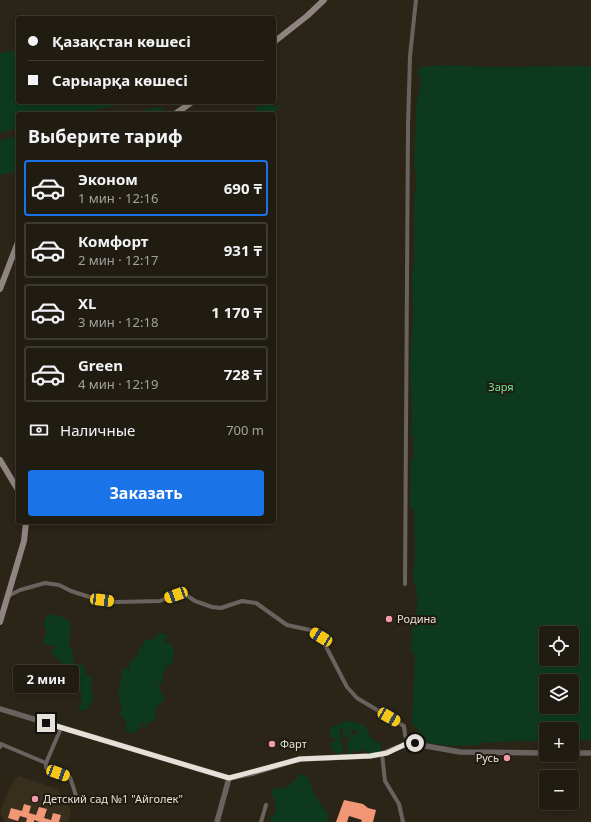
<!DOCTYPE html>
<html lang="ru">
<head>
<meta charset="utf-8">
<style>
	body { margin:0; font-family:"Noto Sans",sans-serif; background:#28251b; color:#f1f3f6; height:100vh; display:flex; flex-direction:column; font-size:15px; white-space:nowrap }
	* { box-sizing:border-box; margin:0 }
	p { font-size:13px; color:#a2a19f }
	.icon { flex:none; width:22px; height:22px; fill:none; stroke:currentColor; stroke-width:2; stroke-linecap:round; stroke-linejoin:round }
	.map { position:relative; flex:1; overflow:hidden }
	.side { position:absolute; left:16px; top:112px; width:260px; height:412px; display:flex; flex-direction:column; background:#201c12; border-radius:4px; box-shadow:0 2px 6px #0003,0 0 0 1px #3d3a32 }
	.side>* { flex:none }
	.banner { position:absolute; left:16px; top:16px; width:260px; height:88px; border-radius:4px; box-shadow:0 2px 6px #0003,0 0 0 1px #3d3a32; display:grid; align-content:center; height:88px; padding:0 12px; background:#201c12 }
	.fabs { position:absolute; left:539px; top:626px; display:grid; gap:8px }
	.fabs a { display:grid; place-items:center; width:40px; height:40px; border-radius:4px; background:#201c12; box-shadow:0 2px 6px #0003,0 0 0 1px #3d3a32; font-size:20px }
	.end { position:absolute; width:18px; height:18px; margin:-9px; border:5px solid #e5e1d9; background:#111; box-shadow:0 0 0 2px #111 }
	.from { border-radius:50% }
	.bubble { position:absolute; height:28px; border-radius:4px; background:#201c12; box-shadow:0 2px 6px #0003,0 0 0 1px #3d3a32; font-size:13px; font-weight:700; line-height:28px; text-align:center }
	.car { position:absolute; width:12px; height:24px; margin:-12px -6px; border-radius:5px; box-shadow:0 0 3px 1px #0007; background:linear-gradient(#f5c518 24%,#345 0 40%,#f5c518 0 76%,#345 0 86%,#f5c518 0) }
	.banner b { display:flex; align-items:center; gap:14px; height:38px; font-size:15px }
	.banner b+b { border-top:1px solid #3d3a32 }
	.banner i { width:10px; height:10px; background:#f1f3f6 }
	ul { padding:0; list-style:none }
	li { display:flex; align-items:center; gap:12px; height:56px; margin:0 8px 6px; padding:0 4px; border:2px solid #3d3a32; border-radius:4px }
	li div { flex:1 }
	li b { display:block; font-size:15px }
	li em { font-style:normal; font-weight:700 }
	li.on { border-color:#1a73e8 }
	li>.icon { width:36px; height:36px; stroke-width:1.5 }
	h2 { padding:0 12px; font-size:18px; line-height:48px }
	.pay { display:flex; align-items:center; gap:10px; height:44px; padding:0 12px; font-size:15px }
	.pay p { margin-inline-start:auto }
	.cta { display:flex; gap:8px; margin-top:auto; padding:8px 12px }
	.cta a { flex:1; height:46px; border-radius:4px; background:#1a73e8; color:#fff; font-size:16px; font-weight:700; line-height:46px; text-align:center }
	.map>svg:first-child { display:block }
</style>
</head>
<body>
<div class="map">
<svg width="591" height="822" viewBox="0 0 591 822">
	<rect width="100%" height="100%" fill="#2b2518"/>
	<polygon fill="#372e1b" points="19,776 58,789 71,810 68,822 5,822 0,811 13,780"/>
	<g fill="#0d3a1e" fill-rule="evenodd">
		<polygon points="18,50 18,102 132,102 77,114 18,114 18,128 0,133 0,53"/>
		<path d="M 445,65 L 482,67 L 591,66 L 591,740 L 572,741 L 572,729 L 546,729 L 546,741 L 514,741 L 480,743 L 479,745 L 453,746 L 421,742 L 417,728 L 412,724 L 415,654 L 411,652 L 412,630 L 417,611 L 417,602 L 419,600 L 415,595 L 417,593 L 413,577 L 415,554 L 414,510 L 410,506 L 411,461 L 414,457 L 413,435 L 411,434 L 412,408 L 410,367 L 413,316 L 412,272 L 414,268 L 414,191 L 416,190 L 416,172 L 414,168 L 417,96 L 419,96 L 421,76 L 418,75 L 419,67 ZM 546,633 L 572,633 L 572,659 L 546,659 ZM 546,681 L 572,681 L 572,707 L 546,707 Z"/>
		<polygon points="262,103 266,103 268,105 273,105 274,108 277,105 280,105 274,114 256,114 255,108 261,106"/>
		<polygon points="161,107 164,109 160,114 120,114"/>
		<polygon points="18,136 18,171 0,175 0,140"/>
		<path d="M 48,615 C 58,614 72,618 71,630 C 71,635 68,638 69,642 C 69,646 73,650 73,654 C 74,658 72,661 74,666 L 77,664 L 83,665 L 85,668 L 85,674 L 92,677 L 91,686 L 93,702 L 89,704 L 89,708 L 80,711 L 78,707 L 82,705 L 81,697 L 81,691 L 76,688 C 77,680 71,670 66,664 L 66,668 L 63,669 L 61,662 L 51,653 L 56,647 L 51,645 L 45,645 C 42,639 44,637 47,632 L 44,624 L 45,618 Z"/>
		<path d="M 159,633 L 166,634 L 168,636 L 164,640 L 165,644 L 168,642 L 172,645 L 174,653 L 172,664 L 166,666 L 162,677 L 164,681 L 162,683 L 159,682 C 158,689 164,694 164,701 C 157,704 154,712 155,719 L 152,722 L 146,723 L 145,729 L 142,727 L 144,722 L 140,723 L 140,728 L 133,734 L 126,731 L 126,725 L 127,725 L 124,718 L 120,716 L 120,711 L 122,709 L 118,694 L 123,669 L 125,668 L 130,670 L 129,662 L 132,663 L 133,659 L 137,657 L 139,649 L 141,649 L 145,640 L 155,639 Z"/>
		<path d="M 345,721 L 355,722 L 360,725 L 363,724 C 372,734 366,739 381,743 L 380,753 L 376,755 L 372,752 L 367,755 L 364,749 L 361,749 L 358,752 L 352,750 L 350,756 L 348,756 L 348,748 L 346,746 L 349,739 L 348,732 L 351,731 L 352,735 L 356,735 L 358,728 L 357,728 L 355,731 L 350,729 L 344,739 L 342,738 L 343,730 L 340,726 L 340,738 L 343,750 L 340,755 L 333,751 L 330,742 L 331,741 L 335,743 L 336,741 L 330,735 L 330,728 Z"/>
		<polygon points="303,774 309,779 313,793 328,815 327,822 269,822 271,821 270,816 274,815 276,811 275,799 272,796 272,790 281,787 283,790 290,785 292,782 295,781 298,776"/>
	</g>
	<g fill="#f19776">
		<polygon points="344,800 363,804 368,808 376,810 373,822 361,822 362,820 349,816 347,822 336,822"/>
		<polygon points="24,804 31,806 29,813 36,815 39,807 47,809 44,818 51,820 53,813 61,815 59,822 40,822 34,820 34,822 26,822 27,818 20,816 18,821 8,818 11,808 22,811"/>
	</g>
	<g fill="none" stroke-linecap="round" stroke-linejoin="round">
		<g stroke="#6a625f" stroke-width="4">
			<polyline points="405,584 408,126 410,56 416,0"/>
			<polyline points="8,596 20,590 45,583 59,585 71,591 102,601 117,602 160,601 175,595 186,595 195,601 212,607 221,608 242,601 256,603 287,625 310,630 321,637 347,687 357,698 404,726 405,735 409,743"/>
			<polyline points="0,747 1,744 46,763 46,768 70,777 78,802"/>
			<polyline points="382,754 385,781 399,804 403,822"/>
			<polyline points="46,763 61,728"/>
			<polyline points="261,822 266,805"/>
		</g>
		<g stroke="#6a625f" stroke-width="5.5">
			<polyline points="0,709 229,778 253,773 300,759 370,756 382,754 409,743 460,752 546,753"/>
			<polyline points="572,753 591,753"/>
			<polyline points="217,822 229,778"/>
		</g>
		<g stroke="#908480" stroke-width="6">
			<polyline points="274,42 307,16 324,0"/>
			<polyline points="175,114 192,102"/>
			<polyline points="0,289 18,242"/>
			<polyline points="0,460 18,490"/>
			<polyline points="0,622 24,541 26,522"/>
		</g>
	</g>
	<g fill="none" stroke-linecap="round" stroke-linejoin="round">
		<polyline stroke="#e5e1d9" stroke-width="5" points="46,723 229,778 300,759 370,756 387,753 406,744 415,743"/>
	</g>
	<g fill="#f29aad" stroke="#211b0f" stroke-width="1.5">
		<circle cx="389" cy="619" r="4"/>
		<circle cx="272" cy="744" r="4"/>
		<circle cx="507" cy="758" r="4"/>
		<circle cx="35" cy="799" r="4"/>
	</g>
	<g text-anchor="middle" stroke-width="4" stroke-linejoin="round" paint-order="stroke">
		<g font-size="11" fill="#76e497" stroke="#211b0f">
			<text x="501" y="391">Заря</text>
		</g>
		<g font-size="11" fill="#e5e1d9" stroke="#211b0f" text-anchor="start">
			<text x="397" y="623">Родина</text>
			<text x="280" y="748">Фарт</text>
			<text x="499" y="762" text-anchor="end">Русь</text>
			<text x="43" y="803">Детский сад №1 "Айголек"</text>
		</g>
	</g>
</svg>
<div class="fabs">
<a><svg class="icon" aria-label="locate" viewBox="0 0 24 24"><circle cx="12" cy="12" r="6"/><path d="M12 2v4M12 18v4M2 12h4M18 12h4"/></svg></a>
<a><svg class="icon" aria-label="layers" viewBox="0 0 24 24"><path d="M12 4l9 5-9 5-9-5zM3 14l9 5 9-5"/></svg></a>
<a>+</a>
<a>−</a>
</div>
<i class="end from" style="left:415px;top:743px"></i>
<i class="end" style="left:46px;top:723px"></i>
<div class="bubble" style="left:13px;top:665px;width:66px">2 мин</div>
<i class="car" style="left:176px;top:595px;rotate:250deg"></i>
<i class="car" style="left:102px;top:600px;rotate:97deg"></i>
<i class="car" style="left:321px;top:637px;rotate:302deg"></i>
<i class="car" style="left:389px;top:717px;rotate:120deg"></i>
<i class="car" style="left:58px;top:773px;rotate:110deg"></i>
<div class="banner">
<b><i class="from"></i>Қазақстан көшесі</b>
<b><i></i>Сарыарқа көшесі</b>
</div>
<section class="side">
<h2>Выберите тариф</h2>
<ul>
<li class="on"><svg class="icon" aria-label="car" viewBox="0 0 24 24"><path d="M5 17H2v-5l4-1 3-4h7l3 4 3 1v5h-3M9 17h6M6 11h13"/><circle cx="7" cy="17" r="2"/><circle cx="17" cy="17" r="2"/></svg><div><b>Эконом</b><p>1 мин · 12:16</p></div><em>690 ₸</em></li>
<li><svg class="icon" aria-label="car" viewBox="0 0 24 24"><path d="M5 17H2v-5l4-1 3-4h7l3 4 3 1v5h-3M9 17h6M6 11h13"/><circle cx="7" cy="17" r="2"/><circle cx="17" cy="17" r="2"/></svg><div><b>Комфорт</b><p>2 мин · 12:17</p></div><em>931 ₸</em></li>
<li><svg class="icon" aria-label="car" viewBox="0 0 24 24"><path d="M5 17H2v-5l4-1 3-4h7l3 4 3 1v5h-3M9 17h6M6 11h13"/><circle cx="7" cy="17" r="2"/><circle cx="17" cy="17" r="2"/></svg><div><b>XL</b><p>3 мин · 12:18</p></div><em>1 170 ₸</em></li>
<li><svg class="icon" aria-label="car" viewBox="0 0 24 24"><path d="M5 17H2v-5l4-1 3-4h7l3 4 3 1v5h-3M9 17h6M6 11h13"/><circle cx="7" cy="17" r="2"/><circle cx="17" cy="17" r="2"/></svg><div><b>Green</b><p>4 мин · 12:19</p></div><em>728 ₸</em></li>
</ul>
<div class="pay"><svg class="icon" aria-label="cash" viewBox="0 0 24 24"><path d="M3 7h18v10H3z"/><circle cx="12" cy="12" r="2"/></svg>Наличные<p>700 m</p></div>
<div class="cta"><a>Заказать</a></div>
</section>
</div>
</body>
</html>
